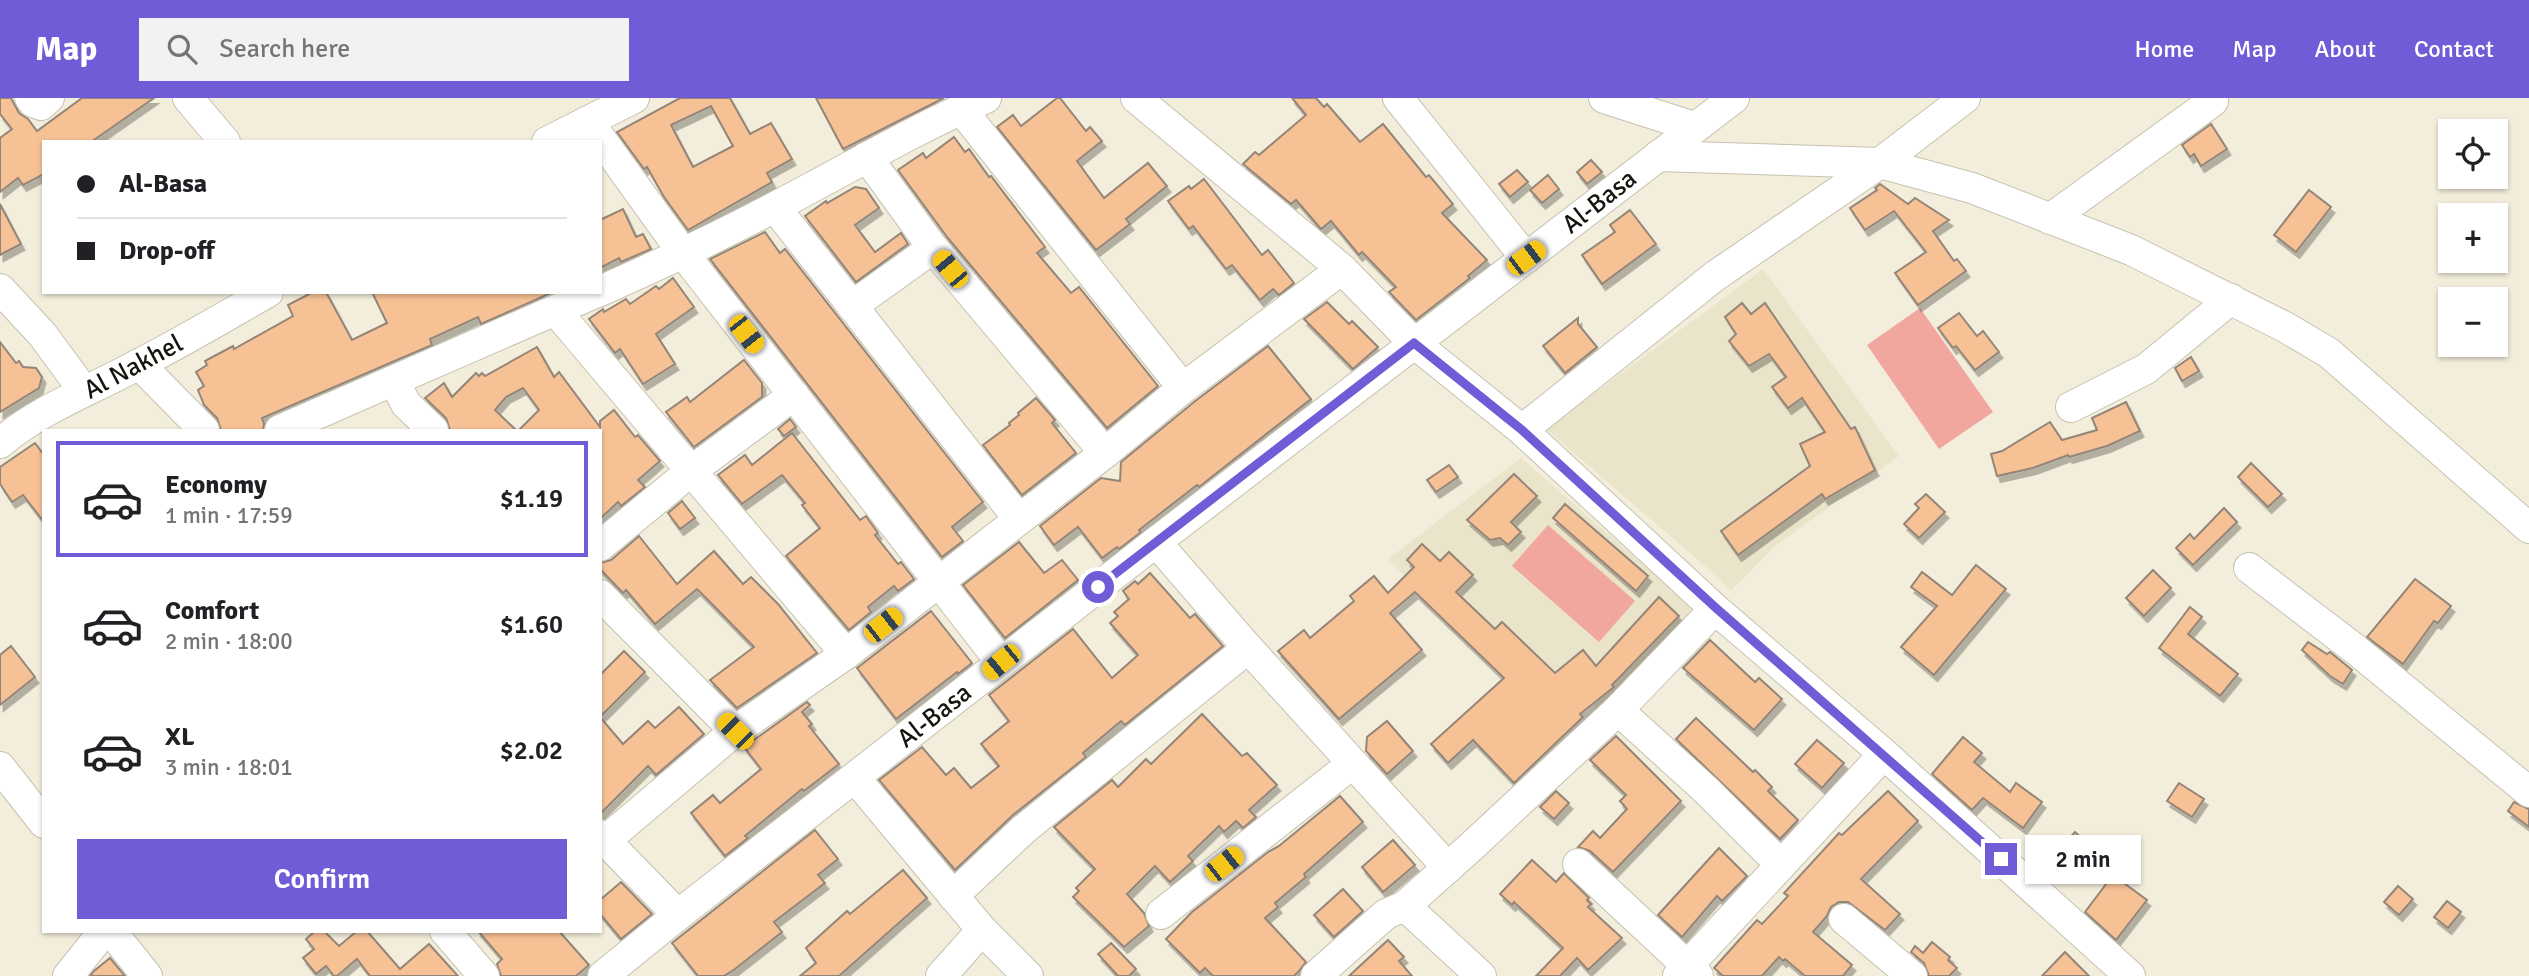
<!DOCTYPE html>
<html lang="en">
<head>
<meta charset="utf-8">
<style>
	body { margin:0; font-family:Signika,sans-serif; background:#f2f2f2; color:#202124; height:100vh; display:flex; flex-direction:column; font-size:26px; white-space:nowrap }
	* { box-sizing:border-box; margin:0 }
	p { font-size:23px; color:#757577 }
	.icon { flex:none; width:38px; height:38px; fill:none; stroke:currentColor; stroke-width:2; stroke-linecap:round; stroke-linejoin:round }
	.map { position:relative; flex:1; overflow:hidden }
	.side { position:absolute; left:42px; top:331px; width:560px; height:504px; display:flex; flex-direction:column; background:#fff; border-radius:0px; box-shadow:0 2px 5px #0004 }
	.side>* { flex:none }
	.banner { position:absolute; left:42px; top:42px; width:560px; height:154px; border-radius:0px; box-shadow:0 2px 5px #0004; display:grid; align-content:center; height:154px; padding:0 35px; background:#fff }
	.buttons { position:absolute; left:2438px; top:21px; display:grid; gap:14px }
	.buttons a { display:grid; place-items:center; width:70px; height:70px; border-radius:0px; background:#fff; box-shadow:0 2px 5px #0004; font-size:35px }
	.end { position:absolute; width:32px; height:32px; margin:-16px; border:9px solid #6f5cd6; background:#fff; box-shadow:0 0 0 4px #fff }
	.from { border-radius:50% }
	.bubble { position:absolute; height:49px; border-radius:0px; background:#fff; box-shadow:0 2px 5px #0004; font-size:23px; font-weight:600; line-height:49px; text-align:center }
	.car { position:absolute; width:21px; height:42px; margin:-21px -10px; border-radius:9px; box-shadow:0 0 5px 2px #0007; background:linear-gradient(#f5c518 24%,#345 0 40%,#f5c518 0 76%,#345 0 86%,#f5c518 0) }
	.banner b { display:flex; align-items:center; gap:24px; height:66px; font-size:26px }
	.banner b+b { border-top:2px solid #e0e0e0 }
	.banner i { width:18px; height:18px; background:#202124 }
	ul { padding:12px 0 0; list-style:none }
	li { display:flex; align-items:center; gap:21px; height:116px; margin:0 14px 10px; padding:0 21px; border:4px solid transparent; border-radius:0px }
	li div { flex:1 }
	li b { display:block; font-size:26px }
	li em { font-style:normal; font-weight:600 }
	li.on { border-color:#6f5cd6 }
	li>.icon { width:63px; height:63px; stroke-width:1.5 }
	.action { display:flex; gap:14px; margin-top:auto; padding:14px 35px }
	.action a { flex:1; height:80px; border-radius:0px; background:#6f5cd6; color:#fff; font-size:28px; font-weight:600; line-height:80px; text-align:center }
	header { display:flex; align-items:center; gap:42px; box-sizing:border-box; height:98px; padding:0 35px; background:#6f5cd6; color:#fff }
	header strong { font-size:33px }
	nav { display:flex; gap:38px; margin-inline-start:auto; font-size:24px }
	.search { width:490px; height:63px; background:#f2f2f2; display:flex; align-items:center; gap:18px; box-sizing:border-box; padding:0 24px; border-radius:0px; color:#757577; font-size:26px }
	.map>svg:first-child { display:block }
</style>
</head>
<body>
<header>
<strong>Map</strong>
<div class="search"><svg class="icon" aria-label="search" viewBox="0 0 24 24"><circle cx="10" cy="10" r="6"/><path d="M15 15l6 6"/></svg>Search here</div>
<nav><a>Home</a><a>Map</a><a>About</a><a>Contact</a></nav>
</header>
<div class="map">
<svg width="2529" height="878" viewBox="0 0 2529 878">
	<defs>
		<filter id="shadow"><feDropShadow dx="3.5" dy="6" stdDeviation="0" flood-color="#0004"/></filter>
	</defs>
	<rect width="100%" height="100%" fill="#f3eedc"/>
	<g fill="#eae4ca">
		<polygon points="1763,171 1899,358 1774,449 1731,493 1719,480 1546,331"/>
		<polygon points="1521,360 1698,514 1598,612 1565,578 1533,605 1388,461"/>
	</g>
	<g fill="#f1a79e">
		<polygon points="1920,210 1993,314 1939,351 1867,247"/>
		<polygon points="1548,427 1635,503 1599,544 1512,468"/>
	</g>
	<g fill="#f6c195" stroke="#948579" stroke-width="2" fill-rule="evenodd" filter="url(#shadow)">
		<polygon points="0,0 11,0 19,15 28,21 37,33 82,0 154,0 91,44 44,44 44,76 23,87 18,80 0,94 0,40 12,31 0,16"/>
		<path d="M 680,0 L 730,0 L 750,36 L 771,25 L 792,61 L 767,75 L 772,84 L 688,132 L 664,99 L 647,69 L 644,71 L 617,34 ZM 711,8 L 733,48 L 693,69 L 671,27 Z"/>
		<polygon points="816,0 944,0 843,51"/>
		<polygon points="1057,0 1060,0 1086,33 1090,29 1102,43 1077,63 1104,100 1148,65 1167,88 1126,121 1130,126 1096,152 997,29 1013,17 1021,28"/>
		<polygon points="1292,0 1316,0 1324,9 1327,6 1360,44 1383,26 1426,79 1429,77 1453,106 1442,115 1487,162 1468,178 1470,180 1416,222 1389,194 1396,189 1362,154 1359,157 1331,123 1321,131 1296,102 1291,106 1243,66 1255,54 1259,57 1306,17"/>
		<polygon points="2211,26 2227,51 2201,68 2194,56 2190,59 2182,47"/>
		<polygon points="954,39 965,54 969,51 989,79 991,78 1045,149 1037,155 1071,195 1079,189 1158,288 1107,330 947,139 898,72 923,55 926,60"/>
		<polygon points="1591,62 1602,74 1587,86 1577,74"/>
		<polygon points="1517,72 1528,84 1510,99 1499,86"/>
		<polygon points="1548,77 1559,91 1542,105 1530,92"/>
		<polygon points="1204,81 1262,157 1268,152 1294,185 1279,197 1273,191 1260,202 1232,167 1226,171 1193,128 1189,131 1168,103 1189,88 1191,91"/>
		<polygon points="1880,86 1908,106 1915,100 1949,122 1933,133 1954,163 1957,161 1966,173 1918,207 1895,175 1926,154 1894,113 1865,132 1850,110 1877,92 1875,90"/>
		<polygon points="855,89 866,91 879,110 855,127 875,154 901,135 908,146 856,184 805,118 826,103 827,105"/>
		<polygon points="2309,92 2331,109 2296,154 2274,137"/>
		<polygon points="0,106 21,146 0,157"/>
		<polygon points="623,111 636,139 643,136 651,151 621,164 619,160 600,170 600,122"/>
		<polygon points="1630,112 1656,146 1602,186 1582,157 1615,134 1610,127"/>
		<polygon points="765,134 780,155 785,151 983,404 952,429 963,443 942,459 710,161"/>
		<polygon points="673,180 694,209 656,236 675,266 643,286 620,251 615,255 589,221 603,211 604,214 626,201 630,206 656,188 659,191"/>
		<polygon points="313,194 326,194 352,242 387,225 372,194 553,194 481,226 478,219 430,241 432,247 262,320 264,326 263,332 221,332 217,320 204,307 198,292 204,288 196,274 207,267 205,263 233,248 234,251 293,218 288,207"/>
		<polygon points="1327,204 1349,226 1352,223 1378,249 1353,271 1304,221"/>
		<polygon points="1742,205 1751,216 1765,205 1851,331 1855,329 1875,372 1825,401 1822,396 1738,457 1721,433 1810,368 1800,346 1825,334 1802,300 1788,310 1772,289 1786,279 1769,256 1749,268 1729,243 1736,236 1725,219"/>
		<polygon points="1959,215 1977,238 1983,233 1999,254 1975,272 1956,248 1953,250 1938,230"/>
		<polygon points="1578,220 1578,226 1597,249 1565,275 1543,248"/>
		<polygon points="0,244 16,265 19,263 23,269 36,270 42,279 39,290 0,314"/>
		<polygon points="1268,248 1311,301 1199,389 1197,387 1139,432 1141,434 1119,451 1117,449 1102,460 1078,429 1054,447 1040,428 1101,380 1120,383 1121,364 1194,304"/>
		<polygon points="537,249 554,279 559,274 600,329 600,323 614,312 635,339 638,337 660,363 638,382 645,389 621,408 618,404 600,421 600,332 519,332 539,312 523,290 506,299 495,312 516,332 450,332 446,320 425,300 444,285 452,299 476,275 479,278 482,275 485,278"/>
		<polygon points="2191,259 2199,273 2182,283 2175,270"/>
		<polygon points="744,262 762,285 762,299 694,349 666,314 687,299 690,304"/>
		<polygon points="1036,300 1055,322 1052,325 1076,355 1022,397 983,347 1010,327 1009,325 1019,317 1018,315"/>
		<polygon points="2126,304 2140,333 2107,348 2069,359 2068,357 2033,370 1997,378 1991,356 2002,353 2050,324 2062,342 2097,332 2092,320"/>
		<polygon points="790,321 796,329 784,338 778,331"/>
		<polygon points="792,335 860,422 866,418 878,435 875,437 898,466 901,464 914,481 898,493 894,488 868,509 871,514 849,532 786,458 820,430 802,407 805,405 782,377 742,406 718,377 745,357 752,367"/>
		<polygon points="35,345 44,357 44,424 23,397 12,404 0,386 0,369"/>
		<polygon points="2251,365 2282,396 2268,409 2238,379"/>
		<polygon points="1449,367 1458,379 1436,394 1427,382"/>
		<polygon points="1514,376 1537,398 1511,424 1521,434 1508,447 1500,440 1490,442 1467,422"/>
		<polygon points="1926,396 1945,414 1919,440 1904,426 1919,410 1915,406"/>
		<polygon points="682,403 695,420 680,431 668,415"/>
		<polygon points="1565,406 1648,478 1636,493 1553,420"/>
		<polygon points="2224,410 2237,424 2193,467 2176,450 2190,436 2194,441"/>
		<polygon points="639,438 677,486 714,453 743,486 751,479 778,506 817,555 737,610 710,582 754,549 709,503 697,491 655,526 626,492 623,495 600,471 600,465 611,462"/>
		<polygon points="1019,444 1044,475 1062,462 1078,482 1005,540 963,487"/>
		<polygon points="1422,446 1440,463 1449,454 1473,477 1456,494 1495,531 1502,524 1555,575 1583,552 1596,568 1659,499 1679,518 1612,587 1614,589 1580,616 1583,619 1514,685 1473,642 1448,665 1431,646 1504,580 1415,494 1390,515 1422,552 1339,621 1278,553 1304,532 1310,540 1354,503 1350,498 1374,478 1388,495 1414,469 1407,462"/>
		<polygon points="1976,467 2006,491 1934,577 1901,549 1937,508 1911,489 1922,474 1952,497"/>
		<polygon points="2153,472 2171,490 2144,518 2126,500"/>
		<polygon points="1150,475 1190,520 1195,516 1223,548 1125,627 1121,623 1083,655 1086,659 1013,717 955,772 879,682 922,649 946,677 954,670 971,690 999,668 981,646 1009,623 989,597 1073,531 1112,580 1138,557 1110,525 1118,518 1114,514 1129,501 1123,493 1135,483 1138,486"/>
		<polygon points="2415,481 2451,508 2438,525 2434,523 2403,566 2367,539"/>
		<polygon points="2190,509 2202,519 2188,536 2238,576 2220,598 2159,550"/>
		<polygon points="931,513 972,565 958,576 957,574 896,621 857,570"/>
		<polygon points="1710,542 1755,584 1759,580 1782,601 1754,632 1683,570"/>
		<polygon points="2308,544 2327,556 2330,554 2352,572 2343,586 2330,578 2302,552"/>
		<polygon points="11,548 35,579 0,607 0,557"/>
		<polygon points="624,553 645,574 600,619 600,577"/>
		<polygon points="807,604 810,607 802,614 812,626 809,628 839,666 804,693 802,691 745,738 748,740 725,758 691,715 713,697 720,705 761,671 744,649"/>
		<polygon points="679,609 704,636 656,677 648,668 600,716 600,619 623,646 648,623 655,630"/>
		<polygon points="1202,616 1242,658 1247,655 1277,687 1249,712 1256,719 1243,730 1236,723 1224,734 1219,728 1188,758 1193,763 1170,784 1155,768 1127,796 1144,815 1149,828 1124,849 1073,799 1079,793 1076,790 1095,771 1054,729 1112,682 1118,689 1146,661 1151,666"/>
		<polygon points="1696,620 1753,674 1755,672 1772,689 1768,693 1798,722 1780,741 1676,641"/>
		<polygon points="1387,623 1413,653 1387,676 1366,653 1367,639"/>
		<polygon points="1616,638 1681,703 1613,774 1590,753 1578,749 1593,733 1600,740 1627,711 1620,703 1626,697 1590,662"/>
		<polygon points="1963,639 1982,655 1974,664 2010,694 2016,685 2042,704 2023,730 1983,700 1972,712 1932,676"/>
		<polygon points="1817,642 1844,665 1822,690 1795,666"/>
		<polygon points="2179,685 2204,701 2192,719 2167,703"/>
		<polygon points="1556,693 1569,705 1554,721 1540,709"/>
		<polygon points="1888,693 1918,723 1861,781 1900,816 1885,832 1848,804 1839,804 1831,809 1827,818 1813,834 1852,867 1843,878 1805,878 1785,861 1783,863 1779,859 1762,878 1723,878 1714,870 1757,822 1762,826 1788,798 1784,795 1839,735 1842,737"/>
		<polygon points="1340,698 1363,724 1304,776 1306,779 1275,805 1278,809 1265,820 1306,864 1299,873 1294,878 1213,878 1205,870 1200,875 1166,841 1192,814 1268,754 1279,748"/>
		<polygon points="2514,704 2529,711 2529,729 2508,713"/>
		<polygon points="815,732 838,761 818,777 825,785 774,824 782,834 735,871 724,878 698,878 672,845"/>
		<polygon points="2075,734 2093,751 2071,775 2053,759"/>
		<polygon points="1393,742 1415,767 1383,794 1362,769"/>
		<polygon points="1719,750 1747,778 1722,803 1717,798 1682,839 1658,817"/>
		<polygon points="1532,762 1556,784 1564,775 1589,800 1587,802 1591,806 1588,809 1622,840 1588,872 1577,860 1560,878 1536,878 1563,850 1514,804 1512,807 1500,796"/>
		<polygon points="903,772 927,800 839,878 800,878 816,865 806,850 847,813 850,816"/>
		<polygon points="2113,777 2147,802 2116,842 2085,814"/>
		<polygon points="621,784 652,816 621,841 600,816 600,802"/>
		<polygon points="2398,788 2413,801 2399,817 2384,804"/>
		<polygon points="1343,791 1363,813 1334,839 1314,817"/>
		<polygon points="2447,803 2461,814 2448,830 2434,819"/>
		<polygon points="315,833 324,833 339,848 357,833 367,833 400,871 429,846 458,878 370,878 357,861 337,878 334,878 326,868 316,876 303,860 314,851 306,841"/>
		<polygon points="478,833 559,833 589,867 576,878 501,878 497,866 502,861"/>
		<polygon points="1388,842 1404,859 1399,863 1412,878 1349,878"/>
		<polygon points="1932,844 1950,859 1948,862 1957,870 1949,878 1929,878 1924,865 1911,854 1915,848 1923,855"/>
		<polygon points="1111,845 1136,871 1129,878 1118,878 1098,856"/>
		<polygon points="2065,854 2089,878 2042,878"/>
		<polygon points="110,860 125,878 90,878 94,873"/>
	</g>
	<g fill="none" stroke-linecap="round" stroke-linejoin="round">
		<defs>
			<g id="minor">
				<polyline points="30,0 33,4 41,7 49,0"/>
				<polyline points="188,0 225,44"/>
				<polyline points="1136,0 1342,171 1414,245 1522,332 1715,511 1884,656 2130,878"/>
				<polyline points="1398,0 1526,160"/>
				<polyline points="1604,0 1694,29"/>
				<polyline points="961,11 1183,290"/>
				<polyline points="588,23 683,155 1001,564"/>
				<polyline points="547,44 634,0"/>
				<polyline points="1658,58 1880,65 1972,90 2131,152 2285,229 2329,255 2529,430"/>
				<polyline points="867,59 933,150 1105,355"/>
				<polyline points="775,109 1018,420"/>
				<polyline points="2050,121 2213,3"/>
				<polyline points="0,191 42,236 84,293"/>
				<path d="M 600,193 C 659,167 716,140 773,110 C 844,73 913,32 986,0"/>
				<polyline points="852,208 933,150"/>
				<polyline points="556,213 846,556"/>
				<polyline points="139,266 204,332"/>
				<polyline points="394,283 406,306 433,332"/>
				<polyline points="2071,309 2146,271 2231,201"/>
				<polyline points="280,332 597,194"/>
				<polyline points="1522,332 1715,178 1880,65 1965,0"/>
				<path d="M 0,345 C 41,310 94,291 141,265 C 184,243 226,218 268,194"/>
				<polyline points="1156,444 1248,550 1448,770"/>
				<polyline points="600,448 691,373 794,297"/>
				<polyline points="2249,470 2355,551 2529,694"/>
				<polyline points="600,497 735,633"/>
				<polyline points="1618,612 1706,692 1781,767"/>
				<polyline points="0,669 44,725"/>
				<polyline points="855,680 982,832 1028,878"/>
				<polyline points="600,737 678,817"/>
				<polyline points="606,742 735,633 846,556 1105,355 1183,290 1342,171"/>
				<polyline points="1578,766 1698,878"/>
				<polyline points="953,798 1024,731 1248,550"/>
				<polyline points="1405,808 1481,878"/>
				<polyline points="1161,816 1352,666"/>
				<polyline points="1844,821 1912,878"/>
				<polyline points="111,833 147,878"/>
				<polyline points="445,833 484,878"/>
				<polyline points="68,878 104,833"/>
				<polyline points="603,878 678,817 1156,444 1734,0"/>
				<polyline points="941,878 982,832"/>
				<polyline points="1316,878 1386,816 1405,808 1472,748 1618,612 1715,511"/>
				<polyline points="1678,878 1884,656"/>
			</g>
		</defs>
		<use href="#minor" stroke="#c6c2b0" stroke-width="32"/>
		<use href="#minor" stroke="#fff" stroke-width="30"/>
	</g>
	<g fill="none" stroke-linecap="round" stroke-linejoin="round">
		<polyline stroke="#6f5cd6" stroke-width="9" points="1098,489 1414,245 1522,332 1716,510 2001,761"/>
	</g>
	<g text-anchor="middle" stroke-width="6" stroke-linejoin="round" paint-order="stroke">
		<g font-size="26" fill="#16140e" stroke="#fff">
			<text transform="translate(1599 103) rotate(-38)" y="9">Al-Basa</text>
			<text transform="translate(133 268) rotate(-28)" y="9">Al Nakhel</text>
			<text transform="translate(934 617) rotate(-38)" y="9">Al-Basa</text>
		</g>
	</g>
</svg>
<div class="buttons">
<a><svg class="icon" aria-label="locate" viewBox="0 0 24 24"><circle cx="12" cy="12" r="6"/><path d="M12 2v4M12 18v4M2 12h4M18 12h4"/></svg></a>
<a>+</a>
<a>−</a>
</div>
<i class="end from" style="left:1098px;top:489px"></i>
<i class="end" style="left:2001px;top:761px"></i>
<div class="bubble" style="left:2025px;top:737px;width:116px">2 min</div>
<i class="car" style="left:1526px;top:160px;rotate:53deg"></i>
<i class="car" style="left:950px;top:171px;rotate:320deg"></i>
<i class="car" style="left:746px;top:236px;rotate:142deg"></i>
<i class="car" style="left:883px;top:527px;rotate:52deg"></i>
<i class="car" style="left:1001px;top:564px;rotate:231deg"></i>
<i class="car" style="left:735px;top:633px;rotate:315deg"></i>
<i class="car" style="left:1224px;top:766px;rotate:52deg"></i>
<div class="banner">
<b><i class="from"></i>Al-Basa</b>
<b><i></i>Drop-off</b>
</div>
<section class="side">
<ul>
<li class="on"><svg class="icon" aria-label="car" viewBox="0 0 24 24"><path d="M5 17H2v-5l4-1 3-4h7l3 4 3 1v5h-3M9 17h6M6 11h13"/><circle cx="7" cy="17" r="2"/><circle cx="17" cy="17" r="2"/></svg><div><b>Economy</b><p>1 min · 17:59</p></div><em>$1.19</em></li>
<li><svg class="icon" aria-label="car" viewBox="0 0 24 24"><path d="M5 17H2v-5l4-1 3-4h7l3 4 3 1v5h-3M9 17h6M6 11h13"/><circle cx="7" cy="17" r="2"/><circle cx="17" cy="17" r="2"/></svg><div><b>Comfort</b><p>2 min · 18:00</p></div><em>$1.60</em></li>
<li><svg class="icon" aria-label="car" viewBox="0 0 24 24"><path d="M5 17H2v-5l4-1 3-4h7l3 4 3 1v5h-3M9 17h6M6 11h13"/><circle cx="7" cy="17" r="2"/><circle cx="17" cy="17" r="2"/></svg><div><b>XL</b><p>3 min · 18:01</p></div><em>$2.02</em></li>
</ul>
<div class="action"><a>Confirm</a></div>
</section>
</div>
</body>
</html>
